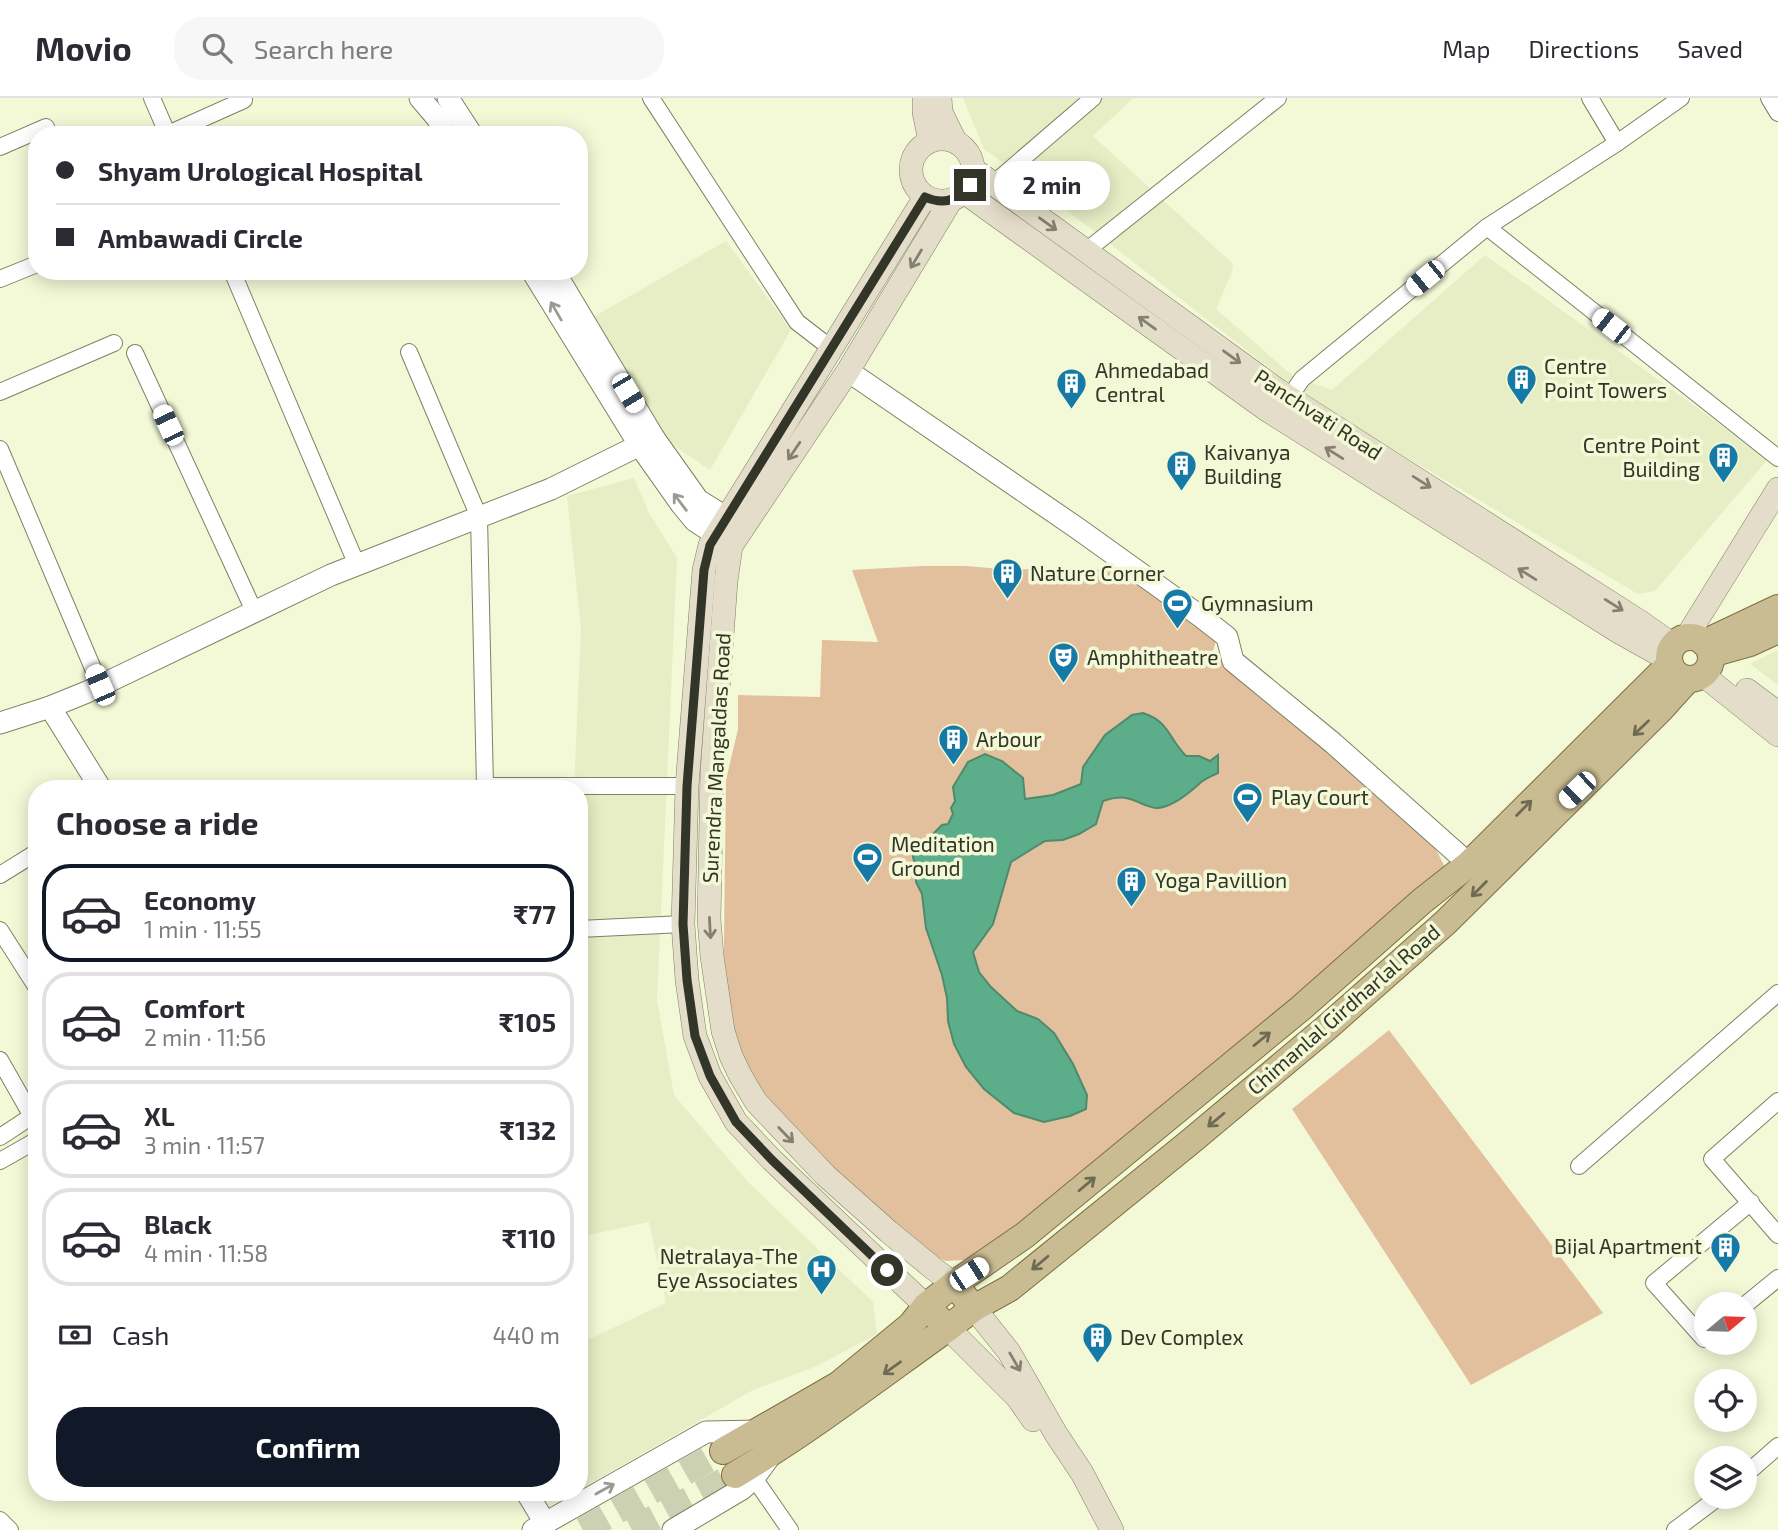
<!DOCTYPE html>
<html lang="en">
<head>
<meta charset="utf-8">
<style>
	body { margin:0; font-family:"Exo 2",sans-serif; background:#f7f7f7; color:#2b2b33; height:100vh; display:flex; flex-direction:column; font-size:26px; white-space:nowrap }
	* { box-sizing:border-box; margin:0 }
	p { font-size:23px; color:#7c7c81 }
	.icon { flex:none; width:38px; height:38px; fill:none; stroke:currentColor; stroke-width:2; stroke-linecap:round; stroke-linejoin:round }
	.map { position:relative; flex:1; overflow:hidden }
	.drawer { position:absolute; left:28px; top:682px; width:560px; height:721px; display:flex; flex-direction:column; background:#fff; border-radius:28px; box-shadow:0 4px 18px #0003 }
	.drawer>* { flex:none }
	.top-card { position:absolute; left:28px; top:28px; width:560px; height:154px; border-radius:28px; box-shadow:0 4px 18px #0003; display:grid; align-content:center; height:154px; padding:0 28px; background:#fff }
	.needle { width:46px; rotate:71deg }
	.tools { position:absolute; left:1694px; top:1194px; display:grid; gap:14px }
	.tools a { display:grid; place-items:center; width:63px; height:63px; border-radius:50%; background:#fff; box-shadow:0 4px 18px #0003; font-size:35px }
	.end { position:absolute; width:32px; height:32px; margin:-16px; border:9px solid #333528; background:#fff; box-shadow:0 0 0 4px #fff }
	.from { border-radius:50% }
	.bubble { position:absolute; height:49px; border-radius:24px; background:#fff; box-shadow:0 4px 18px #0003; font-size:23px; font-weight:700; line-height:49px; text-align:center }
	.car { position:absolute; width:21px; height:42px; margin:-21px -10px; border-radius:9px; box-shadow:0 0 5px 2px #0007; background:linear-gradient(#fff 24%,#345 0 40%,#fff 0 76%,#345 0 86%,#fff 0) }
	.top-card b { display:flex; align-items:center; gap:24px; height:66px; font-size:26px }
	.top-card b+b { border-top:2px solid #e1e1e2 }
	.top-card i { width:18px; height:18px; background:#2b2b33 }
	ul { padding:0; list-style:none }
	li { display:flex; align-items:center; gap:21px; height:98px; margin:0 14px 10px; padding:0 14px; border:4px solid #e1e1e2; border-radius:28px }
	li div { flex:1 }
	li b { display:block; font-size:26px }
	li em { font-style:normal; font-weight:700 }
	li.selected { border-color:#111827 }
	li>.icon { width:63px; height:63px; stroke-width:1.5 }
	h2 { padding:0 28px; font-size:32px; line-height:84px }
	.pay { display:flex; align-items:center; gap:18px; height:77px; padding:0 28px; font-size:26px }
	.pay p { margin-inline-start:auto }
	.action { display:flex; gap:14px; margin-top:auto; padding:14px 28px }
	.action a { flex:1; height:80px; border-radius:28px; background:#111827; color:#fff; font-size:28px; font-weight:700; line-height:80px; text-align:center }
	header { display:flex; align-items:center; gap:42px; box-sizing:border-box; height:98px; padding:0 35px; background:#fff; border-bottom:2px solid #e1e1e2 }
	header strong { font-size:33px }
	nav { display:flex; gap:38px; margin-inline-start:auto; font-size:24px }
	.search { width:490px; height:63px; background:#f7f7f7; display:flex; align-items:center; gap:18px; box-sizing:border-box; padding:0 24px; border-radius:28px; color:#7c7c81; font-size:26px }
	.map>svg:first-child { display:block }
</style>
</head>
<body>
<header>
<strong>Movio</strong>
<div class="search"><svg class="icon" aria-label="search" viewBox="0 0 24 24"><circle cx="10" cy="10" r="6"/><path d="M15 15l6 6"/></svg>Search here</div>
<nav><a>Map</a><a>Directions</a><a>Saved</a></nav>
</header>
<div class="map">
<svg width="1778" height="1432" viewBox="0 0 1778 1432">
	<rect width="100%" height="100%" fill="#f3f8d6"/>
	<g fill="#e7eec5">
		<polygon points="963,0 1133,0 1093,38 1233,166 1232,174 1216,211 1293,278 1332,292 1485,157 1768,361 1655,493 1638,496 1313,304 1028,82 984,51"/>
		<polygon points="726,143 791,232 710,372 658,337 583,225"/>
		<polygon points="634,380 649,415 677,460 657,902 674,997 748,1084 873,1204 877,1236 817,1268 751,1293 579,1392 579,1246 666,1205 649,1124 579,1139 579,691 574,691 581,531 567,398"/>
		<polygon points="1778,552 1778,587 1750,566"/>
	</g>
	<g fill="#e2c09e">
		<polygon points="923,468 967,468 1011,472 1046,470 1086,472 1112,471 1143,486 1216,543 1212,557 1238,575 1433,746 1446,771 1039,1112 982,1152 964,1162 946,1163 931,1157 777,1027 723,920 726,682 738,631 738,597 820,599 822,542 878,544 852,472"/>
		<polygon points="1389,932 1603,1215 1471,1287 1292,1011"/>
	</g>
	<path fill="#5bae89" stroke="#4f8a6c" stroke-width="2" d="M 1143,615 C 1170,624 1168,640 1186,658 L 1199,658 L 1210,663 L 1218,657 L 1218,675 C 1212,678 1204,681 1199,686 C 1188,696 1171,710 1156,710 C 1153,710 1148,708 1145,707 C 1128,699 1121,697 1103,703 L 1096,726 L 1079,736 L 1063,742 L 1045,743 L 1011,764 L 993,826 L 973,854 L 979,874 L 991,889 L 1017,913 L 1038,921 L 1054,935 L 1073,966 L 1087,997 L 1086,1011 L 1070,1018 L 1044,1024 L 1014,1015 L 984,991 L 966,969 L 954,946 L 948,923 L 947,900 L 942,877 L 926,830 L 922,796 L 916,784 L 916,771 L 913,759 L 916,743 L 927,748 L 934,747 L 934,735 L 942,727 L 948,726 L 953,716 L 951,710 L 955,703 L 953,689 L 968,664 L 985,656 L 1002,663 L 1023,680 L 1025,701 L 1053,697 L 1081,686 L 1083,669 L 1105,637 L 1132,617 Z"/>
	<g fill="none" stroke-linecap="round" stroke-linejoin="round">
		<g stroke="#cdd1b3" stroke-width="26" stroke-dasharray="26 13" stroke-linecap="butt">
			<polyline points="583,1432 723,1353"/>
			<polyline points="632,1432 735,1377"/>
		</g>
		<defs>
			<g id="minor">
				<polyline points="152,0 168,37"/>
				<polyline points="651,0 797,224 832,251"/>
				<polyline points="1590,0 1617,45 1681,0"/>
				<polyline points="1769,0 1778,15"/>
				<polyline points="168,36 244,2"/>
				<polyline points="1617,45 1487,129 1778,360"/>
				<polyline points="0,49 46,29"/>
				<polyline points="993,86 1093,0"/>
				<polyline points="1086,153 1278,0"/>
				<polyline points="232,173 357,467"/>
				<polyline points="0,181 37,166"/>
				<polyline points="409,254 479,419 485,688 687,688"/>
				<polyline points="135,255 254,513"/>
				<polyline points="0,294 114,245"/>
				<polyline points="1289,300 1302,281 1487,129"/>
				<polyline points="0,351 100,587"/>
				<polyline points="0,777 37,754"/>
				<polyline points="579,831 683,826"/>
				<polyline points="0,832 37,890"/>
				<polyline points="0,962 37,1027"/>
				<polyline points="1778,1003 1712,1061 1778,1137"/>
				<polyline points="0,1039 32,1018"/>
				<polyline points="0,1063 37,1042"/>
				<polyline points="1579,1068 1778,895"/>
				<polyline points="1745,1207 1778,1180"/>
				<polyline points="1706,1239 1704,1241 1654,1185 1751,1104"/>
				<polyline points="1745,1377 1778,1348"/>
				<polyline points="754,1380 790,1432"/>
				<polyline points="0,1422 10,1432"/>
				<polyline points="1675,1432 1720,1398"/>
			</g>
			<g id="tertiary">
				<polyline points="420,0 437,20 447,37"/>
				<polyline points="448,0 472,37"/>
				<polyline points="532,173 640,348 681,406 695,423 730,446"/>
				<polyline points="554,173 654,340 698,402 740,428"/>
				<polyline points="848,273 1077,430 1200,518 1227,539 1233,563 1333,645 1469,766"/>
				<polyline points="50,609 101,691"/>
				<polyline points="0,625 50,609 87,594 331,477 551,391 654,340"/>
				<polyline points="527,1395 545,1425"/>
				<polyline points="533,1432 706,1334 760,1333"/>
				<polyline points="673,1432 742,1391 754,1380 768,1361"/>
			</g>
			<g id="secondary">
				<polyline points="924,0 924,14 930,43"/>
				<polyline points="940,0 941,14 955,43"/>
				<circle cx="942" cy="72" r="31"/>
				<polyline points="973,71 1279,293 1639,523 1673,547"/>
				<polyline points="964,94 1267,312 1619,534 1669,562"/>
				<polyline points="925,99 710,447 704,472 687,688 683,826 687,882 695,938 710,978 736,1024 772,1062 926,1208"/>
				<polyline points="951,102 848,273 731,448 726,483 712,674 709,821 712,858 723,933 731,958 740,977 756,1004 825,1077 889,1134 934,1171 954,1186"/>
				<polyline points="1686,540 1778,391"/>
				<polyline points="1703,577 1778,637"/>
				<polyline points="1747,592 1778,615"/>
				<polyline points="974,1210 1009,1254 1056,1336 1082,1375 1112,1432"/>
				<polyline points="948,1230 1017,1299 1033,1322"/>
			</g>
			<g id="primary">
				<circle cx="1690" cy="560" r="21"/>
				<polyline points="1704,545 1778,510"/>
				<polyline points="1711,556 1750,545 1778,532"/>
				<polyline points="954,1186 1025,1137 1301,910 1422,803 1469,766 1670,566"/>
				<polyline points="974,1210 1010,1190 1190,1044 1325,931 1446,824 1660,612 1688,581"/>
				<polyline points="723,1353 838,1287 911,1227 926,1208 954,1186 974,1210 948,1230 926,1208"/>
				<path d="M 735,1377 C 809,1333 878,1280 948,1230"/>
			</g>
		</defs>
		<use href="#minor" stroke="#7d8263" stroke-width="18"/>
		<use href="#tertiary" stroke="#7d8263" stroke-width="23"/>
		<use href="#secondary" stroke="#7d8263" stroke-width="24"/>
		<use href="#primary" stroke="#7d703e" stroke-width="28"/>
		<use href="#minor" stroke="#fff" stroke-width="16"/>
		<use href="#tertiary" stroke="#fff" stroke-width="21"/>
		<use href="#secondary" stroke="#e4ddc9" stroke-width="23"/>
		<use href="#primary" stroke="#c9bc92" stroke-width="26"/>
	</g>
	<defs><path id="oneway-shaft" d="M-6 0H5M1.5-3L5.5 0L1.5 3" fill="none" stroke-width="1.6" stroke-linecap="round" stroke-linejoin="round" transform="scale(1.75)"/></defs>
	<g stroke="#838170">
		<use href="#oneway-shaft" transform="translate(1048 126) rotate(36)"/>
		<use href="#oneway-shaft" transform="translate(916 161) rotate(121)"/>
		<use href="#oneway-shaft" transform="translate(1147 225) rotate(-144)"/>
		<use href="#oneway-shaft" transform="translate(1232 259) rotate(36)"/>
		<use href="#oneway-shaft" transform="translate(794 353) rotate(124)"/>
		<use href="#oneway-shaft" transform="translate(1334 355) rotate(-148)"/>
		<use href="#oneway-shaft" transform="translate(1422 384) rotate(32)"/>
		<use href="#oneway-shaft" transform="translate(1527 476) rotate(-148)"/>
		<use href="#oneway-shaft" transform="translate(1614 507) rotate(32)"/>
		<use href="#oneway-shaft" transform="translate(710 830) rotate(87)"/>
		<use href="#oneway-shaft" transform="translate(786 1037) rotate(46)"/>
		<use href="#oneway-shaft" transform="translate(1015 1264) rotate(60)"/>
	</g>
	<g stroke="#999a94">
		<use href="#oneway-shaft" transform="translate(556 213) rotate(-120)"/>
		<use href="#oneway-shaft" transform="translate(680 404) rotate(-127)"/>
		<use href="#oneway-shaft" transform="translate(605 1391) rotate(-29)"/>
	</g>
	<g stroke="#6f6b52">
		<use href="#oneway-shaft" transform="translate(1641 630) rotate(136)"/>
		<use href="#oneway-shaft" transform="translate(1524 710) rotate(-45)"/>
		<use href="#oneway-shaft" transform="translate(1479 791) rotate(135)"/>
		<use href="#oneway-shaft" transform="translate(1262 941) rotate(-39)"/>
		<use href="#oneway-shaft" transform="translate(1216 1022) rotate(140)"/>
		<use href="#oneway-shaft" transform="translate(1087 1086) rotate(-40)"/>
		<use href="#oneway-shaft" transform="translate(1040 1165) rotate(140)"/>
		<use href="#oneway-shaft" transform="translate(892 1270) rotate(144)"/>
	</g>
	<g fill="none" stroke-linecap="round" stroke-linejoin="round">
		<path stroke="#333528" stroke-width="9" d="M 887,1172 L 772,1062 L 736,1024 L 710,978 L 695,938 L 687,882 L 683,826 L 687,688 L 704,472 L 710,447 L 925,99 C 943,107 958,103 970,87"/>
	</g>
	<defs>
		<symbol id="building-pin" viewBox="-11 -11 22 30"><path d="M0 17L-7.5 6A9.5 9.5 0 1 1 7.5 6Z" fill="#167aa6" stroke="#f3f8d6"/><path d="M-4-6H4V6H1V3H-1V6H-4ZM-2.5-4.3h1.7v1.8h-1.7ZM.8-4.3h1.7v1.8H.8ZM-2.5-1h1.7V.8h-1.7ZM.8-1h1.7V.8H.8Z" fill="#fff"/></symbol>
		<symbol id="stadium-pin" viewBox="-11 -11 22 30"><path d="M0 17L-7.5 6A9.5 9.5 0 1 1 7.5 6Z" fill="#167aa6" stroke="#f3f8d6"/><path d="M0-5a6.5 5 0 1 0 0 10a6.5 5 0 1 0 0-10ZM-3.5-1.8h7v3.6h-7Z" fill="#fff"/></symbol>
		<symbol id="theatre-pin" viewBox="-11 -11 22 30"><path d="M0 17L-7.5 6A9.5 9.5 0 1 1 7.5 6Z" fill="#167aa6" stroke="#f3f8d6"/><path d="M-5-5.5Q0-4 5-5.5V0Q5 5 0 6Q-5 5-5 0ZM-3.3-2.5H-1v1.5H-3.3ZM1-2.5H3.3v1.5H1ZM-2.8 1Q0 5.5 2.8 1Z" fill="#fff"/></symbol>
		<symbol id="hospital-pin" viewBox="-11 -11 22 30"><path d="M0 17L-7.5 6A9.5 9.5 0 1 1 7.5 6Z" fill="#167aa6" stroke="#f3f8d6"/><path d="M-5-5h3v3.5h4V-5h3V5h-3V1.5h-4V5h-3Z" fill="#fff"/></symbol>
	</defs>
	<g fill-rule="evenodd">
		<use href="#building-pin" x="1504" y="264" width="35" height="47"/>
		<use href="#building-pin" x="1054" y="268" width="35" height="47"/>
		<use href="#building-pin" x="1706" y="342" width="35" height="47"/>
		<use href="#building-pin" x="1164" y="350" width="35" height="47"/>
		<use href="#building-pin" x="990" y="458" width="35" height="47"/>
		<use href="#stadium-pin" x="1160" y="488" width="35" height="47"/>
		<use href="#theatre-pin" x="1046" y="542" width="35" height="47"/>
		<use href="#building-pin" x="936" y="624" width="35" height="47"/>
		<use href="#stadium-pin" x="1230" y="682" width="35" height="47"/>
		<use href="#stadium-pin" x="850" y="742" width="35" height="47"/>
		<use href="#building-pin" x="1114" y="766" width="35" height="47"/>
		<use href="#building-pin" x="1708" y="1132" width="35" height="47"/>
		<use href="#hospital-pin" x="804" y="1154" width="35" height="47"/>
		<use href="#building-pin" x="1080" y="1222" width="35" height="47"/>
	</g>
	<g text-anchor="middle" stroke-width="7" stroke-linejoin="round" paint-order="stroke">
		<g font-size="21" fill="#333528" stroke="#f3f8d6" text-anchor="start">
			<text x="1544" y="276">Centre<tspan x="1544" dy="24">Point Towers</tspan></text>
			<text x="1095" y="280">Ahmedabad<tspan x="1095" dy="24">Central</tspan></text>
			<text x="1700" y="355" text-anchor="end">Centre Point<tspan x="1700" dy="24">Building</tspan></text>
			<text x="1204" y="362">Kaivanya<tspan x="1204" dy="24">Building</tspan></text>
			<text x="1030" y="483">Nature Corner</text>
			<text x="1201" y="513">Gymnasium</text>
			<text x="1087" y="567">Amphitheatre</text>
			<text x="976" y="649">Arbour</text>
			<text x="1271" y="707">Play Court</text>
			<text x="891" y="754">Meditation<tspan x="891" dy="24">Ground</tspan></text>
			<text x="1155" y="790">Yoga Pavillion</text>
			<text x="1702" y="1156" text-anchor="end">Bijal Apartment</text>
			<text x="798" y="1166" text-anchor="end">Netralaya-The<tspan x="798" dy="24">Eye Associates</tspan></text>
			<text x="1120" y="1247">Dev Complex</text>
		</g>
		<g font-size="21" fill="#333528" stroke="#f3f8d6">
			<text transform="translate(1318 317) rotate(33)" y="7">Panchvati Road</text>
			<text transform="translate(717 660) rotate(-87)" y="7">Surendra Mangaldas Road</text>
			<text transform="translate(1344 912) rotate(-41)" y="7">Chimanlal Girdharlal Road</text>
		</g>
	</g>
</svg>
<div class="tools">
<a><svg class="needle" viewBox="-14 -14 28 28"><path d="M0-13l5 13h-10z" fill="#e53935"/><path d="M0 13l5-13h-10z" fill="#7c7c81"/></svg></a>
<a><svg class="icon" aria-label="locate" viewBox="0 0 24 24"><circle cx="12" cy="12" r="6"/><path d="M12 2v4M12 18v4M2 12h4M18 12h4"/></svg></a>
<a><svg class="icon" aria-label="layers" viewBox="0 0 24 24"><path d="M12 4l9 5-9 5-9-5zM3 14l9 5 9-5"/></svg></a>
</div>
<i class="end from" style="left:887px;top:1172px"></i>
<i class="end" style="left:970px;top:87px"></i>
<div class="bubble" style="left:994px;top:63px;width:116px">2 min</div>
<i class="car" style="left:1425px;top:180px;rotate:231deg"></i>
<i class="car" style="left:1611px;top:228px;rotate:308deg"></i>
<i class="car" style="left:628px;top:295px;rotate:149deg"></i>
<i class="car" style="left:168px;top:327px;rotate:335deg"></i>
<i class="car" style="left:100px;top:587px;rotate:337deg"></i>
<i class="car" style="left:1577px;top:692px;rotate:226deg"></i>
<i class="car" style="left:969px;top:1176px;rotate:57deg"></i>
<div class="top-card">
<b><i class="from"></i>Shyam Urological Hospital</b>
<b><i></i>Ambawadi Circle</b>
</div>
<section class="drawer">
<h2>Choose a ride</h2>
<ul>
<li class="selected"><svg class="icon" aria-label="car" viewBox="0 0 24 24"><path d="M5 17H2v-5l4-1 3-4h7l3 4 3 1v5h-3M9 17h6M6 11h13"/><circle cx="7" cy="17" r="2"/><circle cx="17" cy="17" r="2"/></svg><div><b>Economy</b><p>1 min · 11:55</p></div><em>₹77</em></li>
<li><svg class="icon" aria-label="car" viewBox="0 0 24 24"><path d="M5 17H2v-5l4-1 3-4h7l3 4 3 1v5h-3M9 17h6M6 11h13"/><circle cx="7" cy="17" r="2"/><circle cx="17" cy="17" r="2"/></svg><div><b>Comfort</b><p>2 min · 11:56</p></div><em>₹105</em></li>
<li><svg class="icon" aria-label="car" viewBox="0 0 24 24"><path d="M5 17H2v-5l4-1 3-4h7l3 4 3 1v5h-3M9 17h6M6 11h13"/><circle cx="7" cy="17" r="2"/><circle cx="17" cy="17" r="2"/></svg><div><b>XL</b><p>3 min · 11:57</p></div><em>₹132</em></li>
<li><svg class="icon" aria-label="car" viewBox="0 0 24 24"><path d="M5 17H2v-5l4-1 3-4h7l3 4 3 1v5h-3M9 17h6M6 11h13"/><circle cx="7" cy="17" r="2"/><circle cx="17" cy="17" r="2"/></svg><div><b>Black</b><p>4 min · 11:58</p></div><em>₹110</em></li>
</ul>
<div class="pay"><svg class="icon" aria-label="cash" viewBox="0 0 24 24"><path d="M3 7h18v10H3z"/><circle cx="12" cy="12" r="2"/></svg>Cash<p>440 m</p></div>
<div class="action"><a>Confirm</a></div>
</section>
</div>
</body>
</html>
